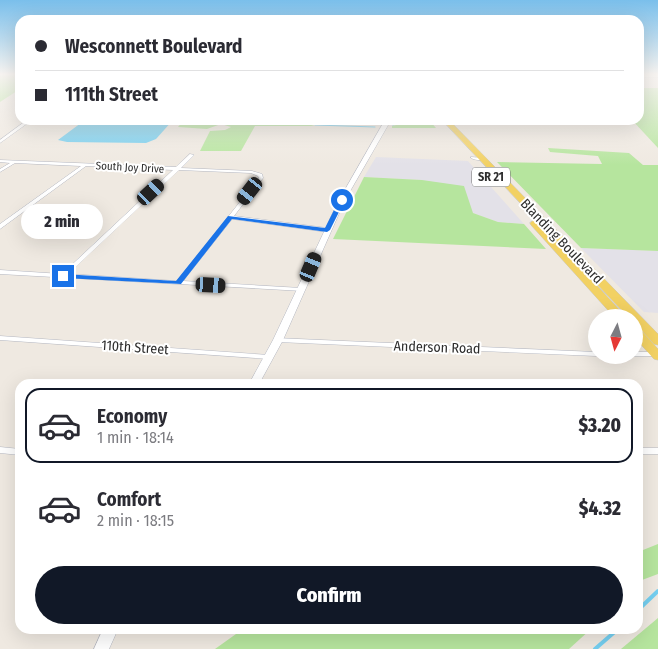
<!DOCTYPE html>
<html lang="en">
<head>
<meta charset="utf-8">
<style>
	body { margin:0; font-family:"Fira Sans Condensed",sans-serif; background:#f2f2f3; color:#2b2b33; height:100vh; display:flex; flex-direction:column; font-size:19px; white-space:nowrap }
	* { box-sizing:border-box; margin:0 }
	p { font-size:16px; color:#7c7c81 }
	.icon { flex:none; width:28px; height:28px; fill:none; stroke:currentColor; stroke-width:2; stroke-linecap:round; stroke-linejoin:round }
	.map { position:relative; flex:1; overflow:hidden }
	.sheet { position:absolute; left:15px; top:379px; width:628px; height:255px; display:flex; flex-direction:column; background:#fff; border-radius:15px; box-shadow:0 5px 20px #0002 }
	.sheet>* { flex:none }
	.guide { position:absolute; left:15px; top:15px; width:629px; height:110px; border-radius:15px; box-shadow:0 5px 20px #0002; display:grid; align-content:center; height:110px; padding:0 20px; background:#fff }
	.needle { width:32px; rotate:186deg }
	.controls { position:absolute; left:588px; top:309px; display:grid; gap:10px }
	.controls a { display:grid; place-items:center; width:55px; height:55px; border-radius:50%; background:#fff; box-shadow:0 5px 20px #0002; font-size:25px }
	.end { position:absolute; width:22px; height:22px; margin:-11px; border:6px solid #1a73e8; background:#fff; box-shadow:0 0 0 2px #fff }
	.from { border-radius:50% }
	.bubble { position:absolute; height:35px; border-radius:18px; background:#fff; box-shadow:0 5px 20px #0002; font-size:16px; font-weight:800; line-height:35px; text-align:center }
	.car { position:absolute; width:15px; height:30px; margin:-15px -8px; border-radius:6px; box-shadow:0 0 4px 1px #0007; background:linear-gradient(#222 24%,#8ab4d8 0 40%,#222 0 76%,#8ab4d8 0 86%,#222 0) }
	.guide b { display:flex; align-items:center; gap:18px; height:48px; font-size:19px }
	.guide b+b { border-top:1px solid #e1e1e2 }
	.guide i { width:12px; height:12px; background:#2b2b33 }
	ul { padding:9px 0 0; list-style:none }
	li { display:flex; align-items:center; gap:15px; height:75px; margin:0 10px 8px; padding:0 10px; border:2px solid transparent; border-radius:15px }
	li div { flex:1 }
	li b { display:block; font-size:19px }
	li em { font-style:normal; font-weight:800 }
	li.active { border-color:#111827 }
	li>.icon { width:45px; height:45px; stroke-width:1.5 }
	.action { display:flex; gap:10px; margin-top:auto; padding:10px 20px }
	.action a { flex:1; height:58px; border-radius:30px; background:#111827; color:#fff; font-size:20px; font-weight:800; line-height:58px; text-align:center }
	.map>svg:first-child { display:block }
</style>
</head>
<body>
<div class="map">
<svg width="658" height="649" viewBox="0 0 658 649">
	<rect width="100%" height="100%" fill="#efe9e1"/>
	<g fill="#e3e1e8">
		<polygon points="376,157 468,161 524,224 498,222 473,213 422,180 364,177"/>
		<polygon points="581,248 658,251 658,313 644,312"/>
	</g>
	<g fill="#b6e59e">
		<polygon points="0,75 20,75 20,89 0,102"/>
		<polygon points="639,88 658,88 658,148 632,120 639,120"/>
		<polygon points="184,120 320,120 319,124 311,126 255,126 241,151 200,151 210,131 225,130 231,127 221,124 207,129 178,127"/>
		<polygon points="417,120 429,120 436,128 392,128 392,126"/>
		<polygon points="548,148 629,153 643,165 658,165 658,251 581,248 497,162 602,164 598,156 550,152"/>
		<polygon points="364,177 422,180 464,186 473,213 498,222 524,224 546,249 333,239"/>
		<polygon points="658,544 658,574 642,580 638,584 638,552"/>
		<polygon points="658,618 658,649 621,649"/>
		<polygon points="243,629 591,629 569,649 215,649"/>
	</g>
	<polygon fill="#75cff0" points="85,120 173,120 156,139 146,143 67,142 58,140"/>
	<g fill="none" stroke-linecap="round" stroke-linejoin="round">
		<g stroke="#75cff0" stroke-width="1">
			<polyline points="315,125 375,127"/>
			<polyline points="393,125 410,120"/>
		</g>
		<g stroke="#75cff0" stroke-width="4">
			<polyline points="638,610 658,591"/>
			<polyline points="595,649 618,629"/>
		</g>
		<defs>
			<g id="minor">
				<polygon points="27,120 32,120 0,143 0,140"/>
				<path d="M 190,154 L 194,155 L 181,168 L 252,171 L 262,174 L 263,178 L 234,216 L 327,228 L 330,230 L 327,232 L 232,219 L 183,281 L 301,288 L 304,290 L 303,291 L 0,274 L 0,270 L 62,274 L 173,170 L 86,166 L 0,229 L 0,224 L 81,166 L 15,163 L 0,172 L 0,169 L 10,163 L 0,162 L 0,160 L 176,167 ZM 179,170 L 251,173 L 258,176 L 259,178 L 177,281 L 68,274 Z"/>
				<path d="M 471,157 L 483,158 L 485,159 C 482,161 474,160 471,158 Z"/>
				<polygon points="0,336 269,355 273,357 269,359 0,340"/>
				<polygon points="275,338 596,352 596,355 599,355 596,356 278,342 275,342 274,340"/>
				<polygon points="634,352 658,352 658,356 631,356 634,355"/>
				<polygon points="0,447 20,449 20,455 0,453"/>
				<rect x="638" y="448" width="20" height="6"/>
			</g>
			<g id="tertiary">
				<rect x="639" y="75" width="19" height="2"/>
				<polygon points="385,120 391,120 345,200 283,340 259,384 249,384 273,340 339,200"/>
				<polygon points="103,629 118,629 109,649 94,649"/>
			</g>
			<g id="primary">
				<polygon points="442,120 449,120 658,334 658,345 654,344 634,322 634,318 629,318"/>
				<polygon points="534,220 537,221 627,318 615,318 531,225 530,223"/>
				<polygon points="634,326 638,327 658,349 658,360 654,359 634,337"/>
			</g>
		</defs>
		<use href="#minor" stroke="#b4b7c1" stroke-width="1"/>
		<use href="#tertiary" stroke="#b4b7c1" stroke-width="1"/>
		<use href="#primary" stroke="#c9c9c9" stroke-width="1"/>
		<use href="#minor" fill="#fff" fill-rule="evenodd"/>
		<use href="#tertiary" fill="#fff" fill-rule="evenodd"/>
		<use href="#primary" fill="#f2d163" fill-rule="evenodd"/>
	</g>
	<linearGradient id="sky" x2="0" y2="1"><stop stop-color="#7abfeb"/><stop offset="0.45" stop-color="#f8f5f2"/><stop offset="1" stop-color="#f8f5f2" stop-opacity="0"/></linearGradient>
	<rect width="658" height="165" fill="url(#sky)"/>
	<polygon fill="#1a73e8" points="342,198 345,200 330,230 327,232 232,219 181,284 63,278 59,276 63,274 176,281 228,216 325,228 339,200"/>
	<g text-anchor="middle" stroke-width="4" stroke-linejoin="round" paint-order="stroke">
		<g font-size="11" fill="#2e2e2e" stroke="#fff">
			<text transform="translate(130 167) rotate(3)" y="4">South Joy Drive</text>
		</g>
		<rect fill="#fff" stroke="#6d6d6d" stroke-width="1" x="472" y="167.5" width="38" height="19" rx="4"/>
		<g font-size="12" font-weight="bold" fill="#2e2e2e">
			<text x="491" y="181">SR 21</text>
		</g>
		<g font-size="14" fill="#2e2e2e" stroke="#fff">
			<text transform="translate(562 241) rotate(46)" y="5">Blanding Boulevard</text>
			<text transform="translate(135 347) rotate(4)" y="5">110th Street</text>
			<text transform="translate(437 347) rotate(2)" y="5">Anderson Road</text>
		</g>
	</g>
</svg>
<div class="controls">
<a><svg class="needle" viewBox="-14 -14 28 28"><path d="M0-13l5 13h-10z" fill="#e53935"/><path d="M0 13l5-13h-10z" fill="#7c7c81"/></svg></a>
</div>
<i class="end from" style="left:342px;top:200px"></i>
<i class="end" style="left:63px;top:276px"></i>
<div class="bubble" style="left:21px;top:204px;width:82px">2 min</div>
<i class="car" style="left:250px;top:191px;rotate:218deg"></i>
<i class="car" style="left:151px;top:192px;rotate:47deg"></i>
<i class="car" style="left:311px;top:267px;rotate:23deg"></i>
<i class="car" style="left:211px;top:285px;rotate:93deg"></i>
<div class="guide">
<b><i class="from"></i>Wesconnett Boulevard</b>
<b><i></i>111th Street</b>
</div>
<section class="sheet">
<ul>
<li class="active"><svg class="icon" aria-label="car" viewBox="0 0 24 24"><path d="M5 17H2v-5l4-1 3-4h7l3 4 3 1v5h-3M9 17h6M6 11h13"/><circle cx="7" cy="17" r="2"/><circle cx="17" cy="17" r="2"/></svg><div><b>Economy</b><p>1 min · 18:14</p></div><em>$3.20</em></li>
<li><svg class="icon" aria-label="car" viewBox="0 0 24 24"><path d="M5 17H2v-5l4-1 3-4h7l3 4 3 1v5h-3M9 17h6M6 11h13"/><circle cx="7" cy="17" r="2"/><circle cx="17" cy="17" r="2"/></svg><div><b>Comfort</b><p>2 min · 18:15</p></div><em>$4.32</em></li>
</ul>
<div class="action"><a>Confirm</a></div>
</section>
</div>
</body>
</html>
